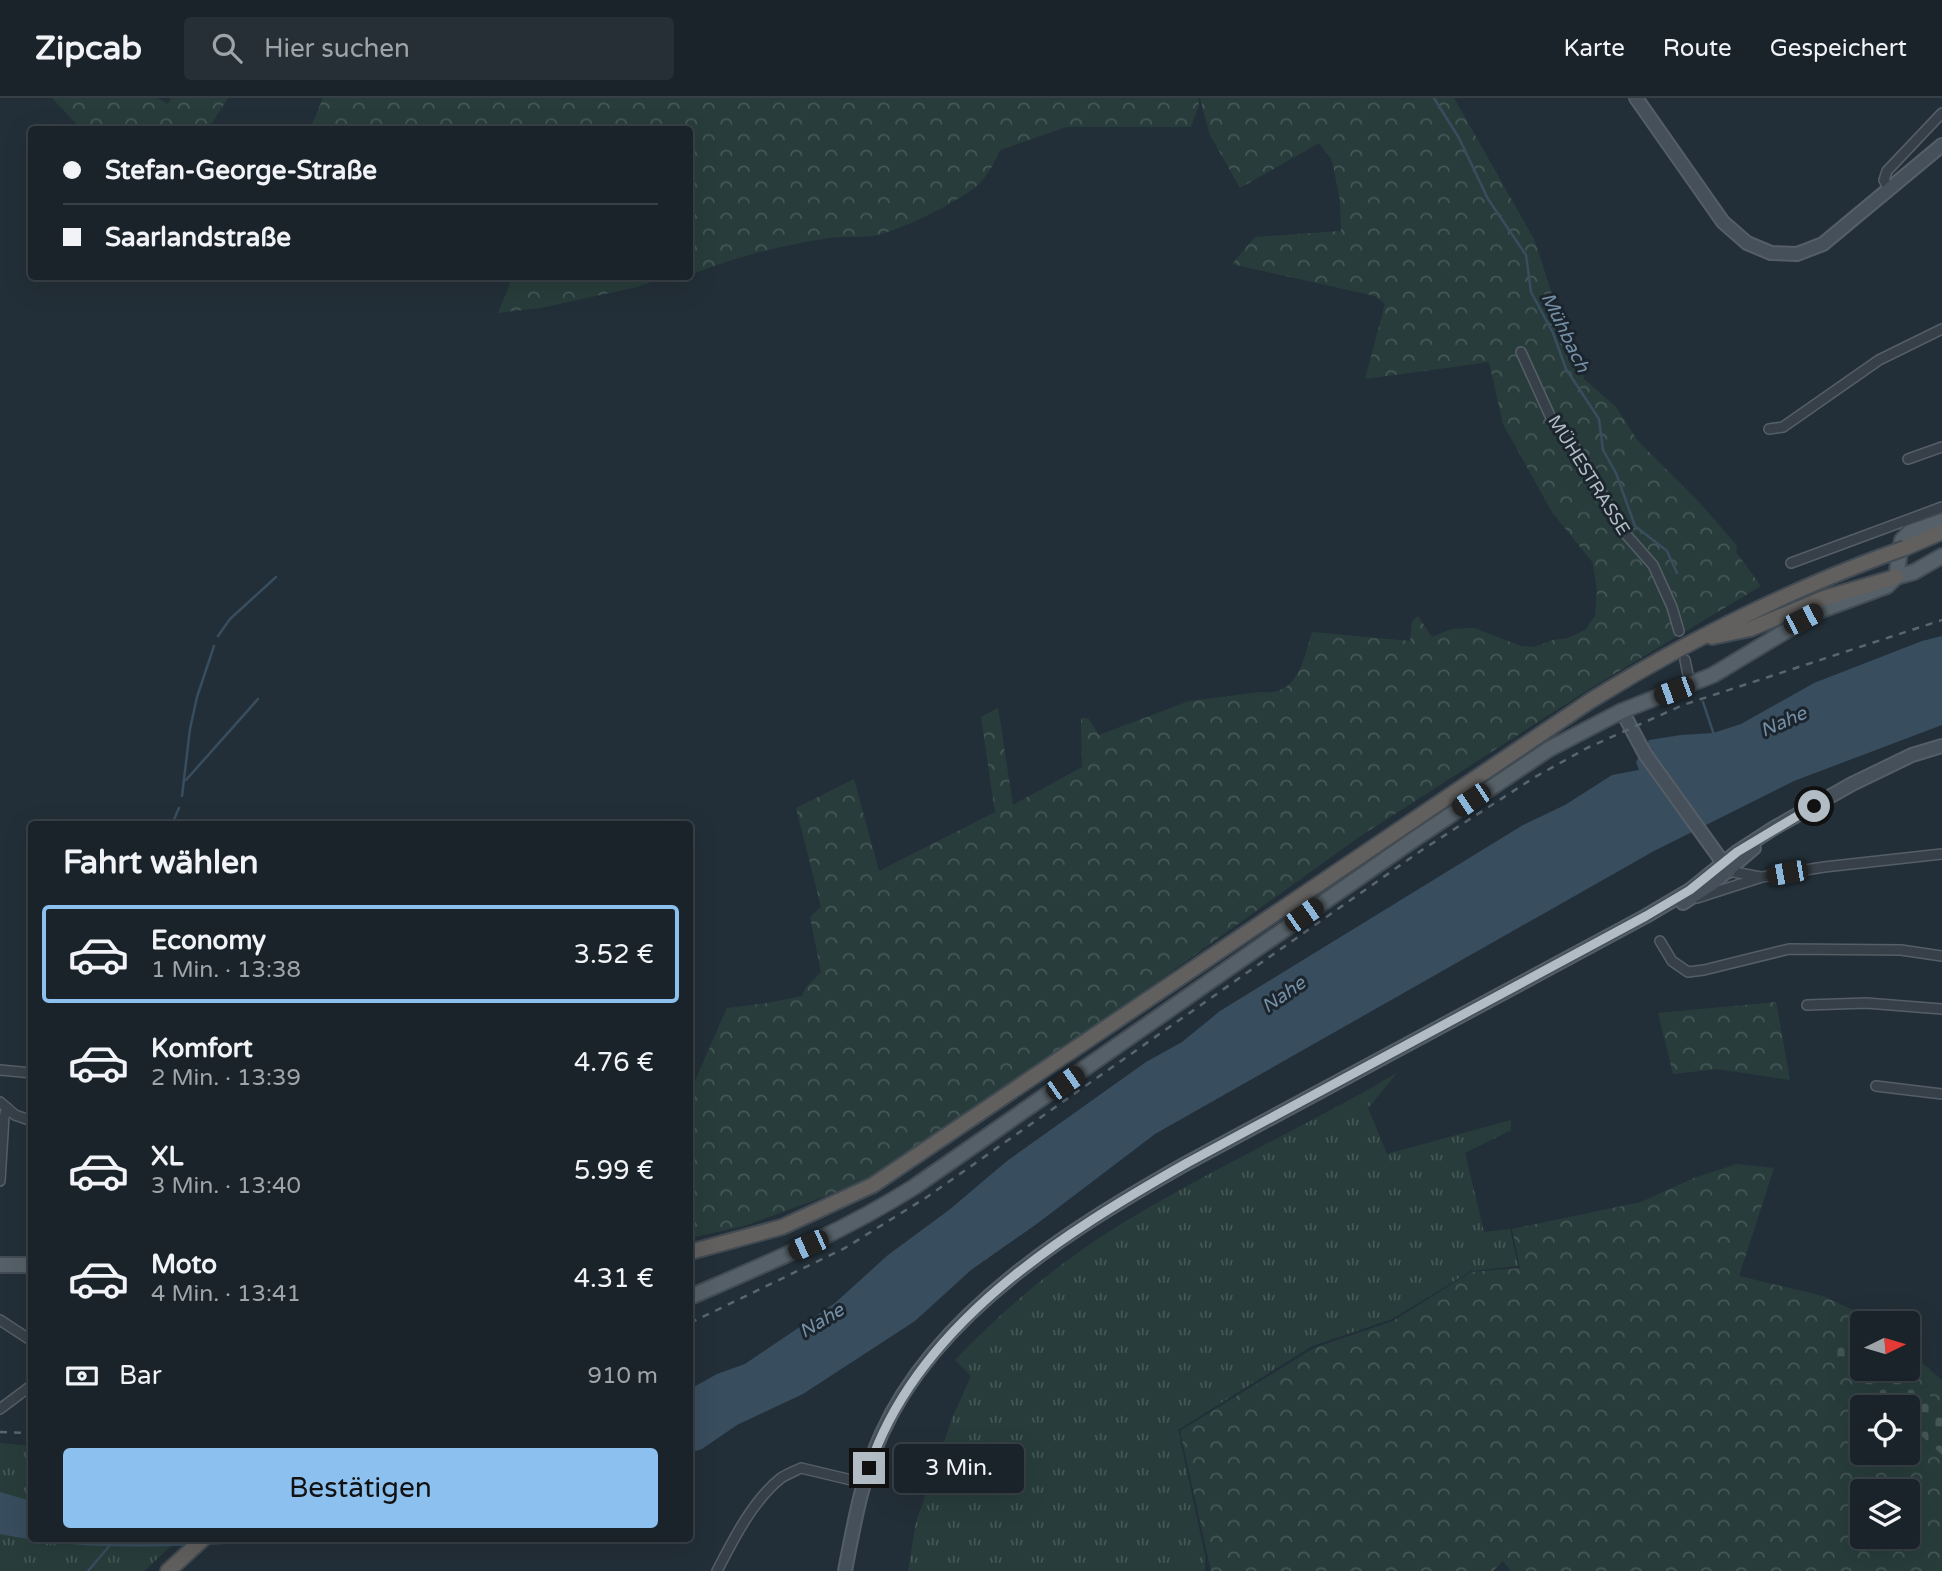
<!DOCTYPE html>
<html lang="de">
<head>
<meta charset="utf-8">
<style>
	body { margin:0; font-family:"Varela Round",sans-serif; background:#272f36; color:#f1f3f6; height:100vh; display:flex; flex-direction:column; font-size:26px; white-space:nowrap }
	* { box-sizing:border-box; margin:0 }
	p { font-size:23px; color:#9fa4a8 }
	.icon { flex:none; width:38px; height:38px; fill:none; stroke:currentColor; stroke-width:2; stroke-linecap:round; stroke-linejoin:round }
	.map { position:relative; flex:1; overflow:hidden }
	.details { position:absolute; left:28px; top:723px; width:665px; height:721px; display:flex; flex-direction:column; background:#1a232a; border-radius:7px; box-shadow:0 7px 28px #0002,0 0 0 2px #384047 }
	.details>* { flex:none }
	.hud { position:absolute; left:28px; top:28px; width:665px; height:154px; border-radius:7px; box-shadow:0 7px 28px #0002,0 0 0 2px #384047; display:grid; align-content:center; height:154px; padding:0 35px; background:#1a232a }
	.needle { width:46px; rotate:85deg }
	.buttons { position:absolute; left:1850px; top:1213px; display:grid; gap:14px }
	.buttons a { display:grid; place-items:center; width:70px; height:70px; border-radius:7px; background:#1a232a; box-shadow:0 7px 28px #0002,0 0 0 2px #384047; font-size:35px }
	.end { position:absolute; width:32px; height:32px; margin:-16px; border:9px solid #b2bcc4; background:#111; box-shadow:0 0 0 4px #111 }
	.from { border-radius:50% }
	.bubble { position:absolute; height:49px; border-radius:7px; background:#1a232a; box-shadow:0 7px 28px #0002,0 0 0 2px #384047; font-size:23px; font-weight:600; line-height:49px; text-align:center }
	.car { position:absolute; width:21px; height:42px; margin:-21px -10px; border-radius:9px; box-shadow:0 0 5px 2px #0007; background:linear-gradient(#222 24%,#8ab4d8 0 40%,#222 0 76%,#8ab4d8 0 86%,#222 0) }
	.hud b { display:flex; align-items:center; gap:24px; height:66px; font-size:26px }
	.hud b+b { border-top:2px solid #384047 }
	.hud i { width:18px; height:18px; background:#f1f3f6 }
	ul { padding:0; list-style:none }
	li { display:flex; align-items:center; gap:21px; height:98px; margin:0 14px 10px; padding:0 21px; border:4px solid transparent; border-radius:7px }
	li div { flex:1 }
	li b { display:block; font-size:26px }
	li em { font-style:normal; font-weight:600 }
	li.on { border-color:#8cc0ef }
	li>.icon { width:63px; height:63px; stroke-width:1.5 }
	h2 { padding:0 35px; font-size:32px; line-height:84px }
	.pay { display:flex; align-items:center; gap:18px; height:77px; padding:0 35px; font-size:26px }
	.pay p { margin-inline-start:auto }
	.primary-button { display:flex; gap:14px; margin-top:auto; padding:14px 35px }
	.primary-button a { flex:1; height:80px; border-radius:7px; background:#8cc0ef; color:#111; font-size:28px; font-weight:600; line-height:80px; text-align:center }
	header { display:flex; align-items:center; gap:42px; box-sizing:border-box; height:98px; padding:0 35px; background:#1a232a; border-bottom:2px solid #384047 }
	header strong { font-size:33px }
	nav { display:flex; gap:38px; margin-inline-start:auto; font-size:24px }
	.search { width:490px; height:63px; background:#272f36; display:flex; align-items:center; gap:18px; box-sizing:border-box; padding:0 24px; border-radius:7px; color:#9fa4a8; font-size:26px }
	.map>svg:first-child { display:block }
</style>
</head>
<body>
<header>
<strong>Zipcab</strong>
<div class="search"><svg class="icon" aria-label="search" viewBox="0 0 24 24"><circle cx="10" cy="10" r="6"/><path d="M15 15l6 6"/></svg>Hier suchen</div>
<nav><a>Karte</a><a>Route</a><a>Gespeichert</a></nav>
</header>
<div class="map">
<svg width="1942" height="1473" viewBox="0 0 1942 1473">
	<defs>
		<pattern id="grass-tufts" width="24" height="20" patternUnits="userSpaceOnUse" patternTransform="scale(1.75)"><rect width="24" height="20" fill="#283d3b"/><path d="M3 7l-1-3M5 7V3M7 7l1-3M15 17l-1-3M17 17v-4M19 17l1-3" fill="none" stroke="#455756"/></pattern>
		<pattern id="forest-crowns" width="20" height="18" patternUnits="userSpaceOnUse" patternTransform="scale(1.75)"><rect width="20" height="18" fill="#283d3b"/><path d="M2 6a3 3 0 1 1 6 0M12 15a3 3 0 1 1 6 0" fill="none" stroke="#455756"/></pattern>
		<pattern id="cemetery-stones" width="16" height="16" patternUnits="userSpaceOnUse" patternTransform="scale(1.75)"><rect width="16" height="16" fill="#283d3b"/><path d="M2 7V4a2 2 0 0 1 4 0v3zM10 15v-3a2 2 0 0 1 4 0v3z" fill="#455756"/></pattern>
	</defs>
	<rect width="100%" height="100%" fill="#232f38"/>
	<g fill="url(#grass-tufts)">
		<path d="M 1397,975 L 1368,1010 L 1387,1056 L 1511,1022 L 1511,1032 L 1465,1055 L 1484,1134 L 1510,1131 L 1518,1168 L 1471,1173 L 1392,1221 L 1312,1248 L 1178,1332 L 1205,1457 L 1205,1473 L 908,1473 L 916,1424 L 953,1318 L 971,1278 L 955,1262 C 1000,1215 1051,1171 1107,1135 C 1200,1076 1302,1031 1397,975 Z"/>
		<polygon points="0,1345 31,1348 32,1440 180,1440 144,1473 0,1473"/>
	</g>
	<g fill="url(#forest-crowns)" fill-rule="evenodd">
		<polygon points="52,0 157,0 168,6 171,0 228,0 208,31 82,32"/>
		<path d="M 323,0 L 1198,0 L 1199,7 L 1191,29 L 1066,29 L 1000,52 C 995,63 990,74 981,84 C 965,101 901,132 877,137 C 862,140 845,138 829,140 C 783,147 738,158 695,175 L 690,174 L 690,32 L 310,31 Z"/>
		<path d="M 1200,0 L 1454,0 L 1534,141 L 1556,208 L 1580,258 L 1584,281 L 1616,309 L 1638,343 L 1700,405 L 1737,448 L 1736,454 L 1761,488 L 1591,590 L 1359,739 L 1096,928 L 861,1085 L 744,1128 L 690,1140 L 690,994 L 727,910 L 767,905 L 802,898 L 806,889 L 821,874 L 810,819 L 821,809 L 796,710 L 854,681 L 879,773 L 995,714 L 981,619 L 998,610 L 1013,707 L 1082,669 L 1081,620 L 1088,620 L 1099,637 L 1189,603 L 1261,594 C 1298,599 1304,561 1312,534 L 1410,543 L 1412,523 L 1418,518 L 1432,539 L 1451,531 L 1474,530 L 1521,548 L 1534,549 L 1553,542 L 1568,540 L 1585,532 L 1595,518 L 1597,493 L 1593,465 L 1552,414 L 1503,326 L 1489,264 L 1365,281 L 1385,206 L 1375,198 L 1232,166 L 1255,139 L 1341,133 L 1340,103 L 1332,62 L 1319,45 L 1240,90 L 1210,37 Z"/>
		<polygon points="513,178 666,178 666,179 637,189 541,210 498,215"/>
		<polygon points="1776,904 1790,982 1717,971 1673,976 1658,915"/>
		<path d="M 1737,1066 L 1774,1070 L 1739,1178 L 1823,1198 L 1870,1220 L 1875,1225 L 1862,1225 L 1862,1270 L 1908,1270 L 1908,1253 L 1942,1282 L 1942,1473 L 1511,1473 L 1503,1463 L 1493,1473 L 1211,1473 L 1180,1333 L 1314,1250 L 1393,1223 L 1471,1174 L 1520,1170 L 1512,1131 L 1641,1104 L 1694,1080 ZM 1862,1309 L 1908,1309 L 1908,1354 L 1862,1354 ZM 1862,1393 L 1908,1393 L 1908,1438 L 1862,1438 Z"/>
	</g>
	<polygon fill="url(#cemetery-stones)" points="1846,1227 1862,1239 1862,1270 1903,1271 1942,1310 1942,1357 1908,1325 1908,1309 1890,1309 1831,1253"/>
	<g fill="#384d5e">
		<polygon points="1942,538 1942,627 1794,683 1654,753 1155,1036 1038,1125 971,1172 915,1223 803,1296 737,1327 702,1351 690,1355 690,1291 717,1276 745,1266 835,1205 888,1157 949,1112 1007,1063 1146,964 1182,944 1220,913 1523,727 1565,707 1612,677 1639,672 1636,664 1649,642 1681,637 1713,635 1741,626 1814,585 1922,543"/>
		<path d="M 0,1394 L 31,1403 L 32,1440 L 326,1440 C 218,1446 106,1458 0,1436 Z"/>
	</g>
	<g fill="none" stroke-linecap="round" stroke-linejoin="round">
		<g stroke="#384d5e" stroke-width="2.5">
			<polyline points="1434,0 1459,40 1488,101 1526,157 1531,194 1553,235 1566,271 1599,321 1603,352 1616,375 1635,428 1667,453 1677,475"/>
			<polyline points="218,538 230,521 276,479"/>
			<polyline points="1703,604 1714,637"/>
			<polyline points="186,682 258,601"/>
			<polyline points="182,698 190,631 197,599 214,548"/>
			<polyline points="172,726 179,710"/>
			<polyline points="88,1473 111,1446"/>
		</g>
		<defs>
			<g id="minor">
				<polyline points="1889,92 1884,82 1887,73 1942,15"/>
				<polyline points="1521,254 1551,320 1580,356 1623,433 1653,467 1672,509 1679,533"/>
				<polyline points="1769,331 1783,329 1879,262 1942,231"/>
				<polyline points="1908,361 1942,349"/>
				<polyline points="1791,465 1942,409"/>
				<polyline points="1685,562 1690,586"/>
				<polyline points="1729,773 1760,779"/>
				<polyline points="1697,800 1762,779 1824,769 1942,756"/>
				<polyline points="1660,843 1672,863 1688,874 1704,872 1789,851 1901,852 1942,858"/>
				<polyline points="1807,907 1866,905 1942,911"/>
				<polyline points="0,972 32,975"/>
				<polyline points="1876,988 1942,996"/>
				<polyline points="0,1004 15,1017 32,1023"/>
				<polyline points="0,1083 4,1019 7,1010"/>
				<polyline points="0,1222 32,1243"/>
				<polyline points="0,1311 32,1287"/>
				<path d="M 717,1473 C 733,1442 753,1402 781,1380 C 787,1376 795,1373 801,1370 L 864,1385"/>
			</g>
			<g id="secondary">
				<polyline points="1636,0 1723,124 1747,145 1771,155 1797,156 1823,146 1942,47"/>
				<polyline points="1622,613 1645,656 1729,773"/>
				<polyline points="1683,805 1712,786 1754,750"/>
				<path d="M 845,1473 C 854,1426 862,1379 882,1335 C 937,1213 1075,1128 1187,1065 L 1646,818 L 1690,792 L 1737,754 L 1774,730 L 1852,686 L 1912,657 L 1942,648"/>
			</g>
			<g id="primary">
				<polyline points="1896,479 1902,442 1910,434 1942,423"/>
				<polyline points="0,1167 32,1167"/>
				<path d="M 690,1199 C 768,1165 841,1135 914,1089 L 1413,742 L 1549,651 L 1622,613 L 1713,577 L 1819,513 L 1887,488 L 1896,479 L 1914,474 L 1942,458"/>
			</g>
			<g id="trunk">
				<polyline points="1905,450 1942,434"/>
				<polyline points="1712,539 1750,531 1824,500 1896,479"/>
				<path d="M 690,1154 L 782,1129 L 873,1087 L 1590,603 C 1682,546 1779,497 1880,459"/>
				<polyline points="168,1473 204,1440"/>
			</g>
		</defs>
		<use href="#minor" stroke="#555e66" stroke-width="12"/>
		<use href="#secondary" stroke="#555e66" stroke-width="16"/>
		<use href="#primary" stroke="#434c54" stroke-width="18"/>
		<use href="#trunk" stroke="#424b53" stroke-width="18"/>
		<use href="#minor" stroke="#374048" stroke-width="9"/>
		<use href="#secondary" stroke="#45505b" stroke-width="12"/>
		<use href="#primary" stroke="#556068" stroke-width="14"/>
		<use href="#trunk" stroke="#62605e" stroke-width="14"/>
		<g stroke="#59656f" stroke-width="2.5" stroke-dasharray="7 7" stroke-linecap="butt">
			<polyline points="690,1225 845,1150 927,1099 1422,752 1535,679 1587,650 1683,607 1942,522"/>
			<polyline points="0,1334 32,1335"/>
		</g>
		<defs>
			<polyline id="trunk-bridge" points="1880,459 1905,450"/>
		</defs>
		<use href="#trunk-bridge" stroke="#424b53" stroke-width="18" stroke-linecap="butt"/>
		<use href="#trunk-bridge" stroke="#62605e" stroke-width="14"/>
	</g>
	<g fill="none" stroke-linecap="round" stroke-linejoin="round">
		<path stroke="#b2bcc4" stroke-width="9" d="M 869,1370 C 917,1226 1062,1136 1187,1065 L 1646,818 L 1690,792 L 1737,754 L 1814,708"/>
	</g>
	<g text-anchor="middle" stroke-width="6" stroke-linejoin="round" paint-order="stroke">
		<g font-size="18" fill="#b2bcc4" stroke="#1c252d">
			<text transform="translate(1589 377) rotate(58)" y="6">MÜHESTRASSE</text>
		</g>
		<g font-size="19" font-style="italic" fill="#7490a6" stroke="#1c252d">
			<text transform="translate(1566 234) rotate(64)" y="7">Mühbach</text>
			<text transform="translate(1783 623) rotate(-24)" y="7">Nahe</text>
			<text transform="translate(1283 896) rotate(-35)" y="7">Nahe</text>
			<text transform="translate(821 1222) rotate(-31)" y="7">Nahe</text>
		</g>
	</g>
</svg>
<div class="buttons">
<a><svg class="needle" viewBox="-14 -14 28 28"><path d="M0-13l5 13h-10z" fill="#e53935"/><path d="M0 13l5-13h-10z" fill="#9fa4a8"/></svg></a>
<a><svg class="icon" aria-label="locate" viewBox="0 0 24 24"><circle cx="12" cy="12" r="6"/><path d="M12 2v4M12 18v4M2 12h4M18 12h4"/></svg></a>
<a><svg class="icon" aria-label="layers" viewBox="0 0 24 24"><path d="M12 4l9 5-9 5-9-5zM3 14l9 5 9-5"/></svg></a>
</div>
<i class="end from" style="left:1814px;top:708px"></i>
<i class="end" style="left:869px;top:1370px"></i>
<div class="bubble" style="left:894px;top:1346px;width:130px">3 Min.</div>
<i class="car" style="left:1803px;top:521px;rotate:63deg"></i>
<i class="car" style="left:1674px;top:593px;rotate:250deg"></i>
<i class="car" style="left:1471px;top:702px;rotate:236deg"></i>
<i class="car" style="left:1787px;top:775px;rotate:260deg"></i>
<i class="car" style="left:1304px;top:817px;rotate:55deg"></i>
<i class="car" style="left:1065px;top:985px;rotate:55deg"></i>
<i class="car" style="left:808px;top:1147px;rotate:246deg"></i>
<div class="hud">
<b><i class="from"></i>Stefan-George-Straße</b>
<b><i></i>Saarlandstraße</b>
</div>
<section class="details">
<h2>Fahrt wählen</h2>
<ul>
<li class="on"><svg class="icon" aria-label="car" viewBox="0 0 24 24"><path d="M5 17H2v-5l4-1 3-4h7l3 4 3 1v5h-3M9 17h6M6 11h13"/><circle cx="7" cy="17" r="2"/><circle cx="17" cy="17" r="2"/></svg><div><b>Economy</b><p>1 Min. · 13:38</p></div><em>3.52 €</em></li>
<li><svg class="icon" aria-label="car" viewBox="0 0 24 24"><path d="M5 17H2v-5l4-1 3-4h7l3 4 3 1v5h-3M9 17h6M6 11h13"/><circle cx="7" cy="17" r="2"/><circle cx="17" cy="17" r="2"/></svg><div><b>Komfort</b><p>2 Min. · 13:39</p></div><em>4.76 €</em></li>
<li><svg class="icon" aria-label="car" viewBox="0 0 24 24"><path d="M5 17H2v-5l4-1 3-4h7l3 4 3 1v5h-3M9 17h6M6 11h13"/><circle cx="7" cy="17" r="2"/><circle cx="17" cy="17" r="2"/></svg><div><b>XL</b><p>3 Min. · 13:40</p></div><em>5.99 €</em></li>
<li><svg class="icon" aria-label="car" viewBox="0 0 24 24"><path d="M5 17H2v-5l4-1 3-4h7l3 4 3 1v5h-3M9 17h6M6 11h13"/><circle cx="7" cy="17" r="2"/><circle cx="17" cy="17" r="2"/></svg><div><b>Moto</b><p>4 Min. · 13:41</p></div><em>4.31 €</em></li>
</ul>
<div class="pay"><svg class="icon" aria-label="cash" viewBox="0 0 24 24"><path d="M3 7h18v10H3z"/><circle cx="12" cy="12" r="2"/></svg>Bar<p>910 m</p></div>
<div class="primary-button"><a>Bestätigen</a></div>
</section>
</div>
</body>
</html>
